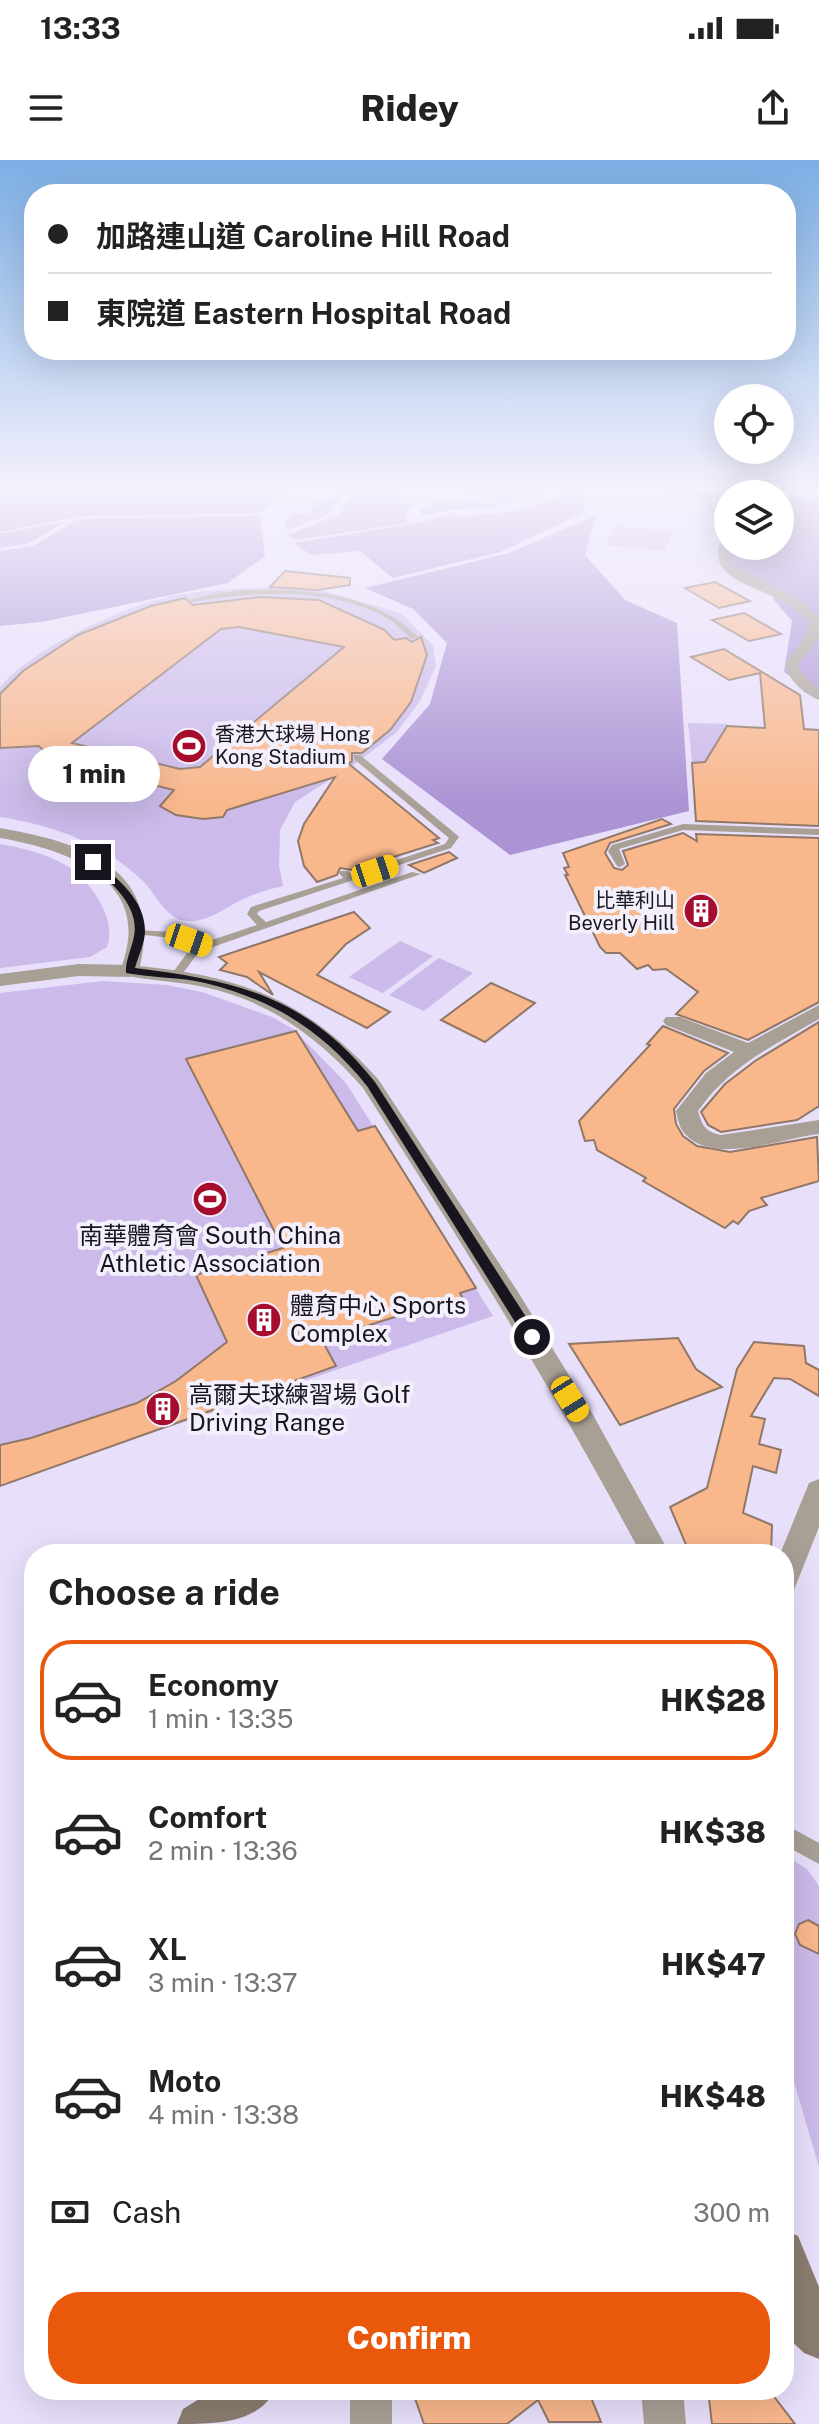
<!DOCTYPE html>
<html lang="en">
<head>
<meta charset="utf-8">
<style>
	body { margin:0; font-family:"Public Sans","Noto Sans TC",sans-serif; background:#f2f2f2; color:#222; height:100vh; display:flex; flex-direction:column; font-size:30px; white-space:nowrap }
	* { box-sizing:border-box; margin:0 }
	p { font-size:26px; color:#767676 }
	.icon { flex:none; width:44px; height:44px; fill:none; stroke:currentColor; stroke-width:2; stroke-linecap:round; stroke-linejoin:round }
	.map { position:relative; flex:1; overflow:hidden }
	.panel { position:absolute; left:24px; top:1384px; width:770px; height:856px; display:flex; flex-direction:column; background:#fff; border-radius:32px; box-shadow:0 8px 32px #0002 }
	.panel>* { flex:none }
	.hud { position:absolute; left:24px; top:24px; width:772px; height:176px; border-radius:32px; box-shadow:0 8px 32px #0002; display:grid; align-content:center; height:176px; padding:0 24px; background:#fff }
	.buttons { position:absolute; left:714px; top:224px; display:grid; gap:16px }
	.buttons a { display:grid; place-items:center; width:80px; height:80px; border-radius:50%; background:#fff; box-shadow:0 8px 32px #0002; font-size:40px }
	.end { position:absolute; width:36px; height:36px; margin:-18px; border:10px solid #19151f; background:#fff; box-shadow:0 0 0 4px #fff }
	.from { border-radius:50% }
	.bubble { position:absolute; height:56px; border-radius:28px; background:#fff; box-shadow:0 8px 32px #0002; font-size:26px; font-weight:800; line-height:56px; text-align:center }
	.car { position:absolute; width:24px; height:48px; margin:-24px -12px; border-radius:10px; box-shadow:0 0 6px 2px #0007; background:linear-gradient(#f5c518 24%,#345 0 40%,#f5c518 0 76%,#345 0 86%,#f5c518 0) }
	.hud b { display:flex; align-items:center; gap:28px; height:76px; font-size:30px }
	.hud b+b { border-top:2px solid #e0e0e0 }
	.hud i { width:20px; height:20px; background:#222 }
	ul { padding:0; list-style:none }
	li { display:flex; align-items:center; gap:24px; height:120px; margin:0 16px 12px; padding:0 8px; border:4px solid transparent; border-radius:32px }
	li div { flex:1 }
	li b { display:block; font-size:30px }
	li em { font-style:normal; font-weight:800 }
	li.current { border-color:#ea580c }
	li>.icon { width:72px; height:72px; stroke-width:1.5 }
	h2 { padding:0 24px; font-size:36px; line-height:96px }
	.pay { display:flex; align-items:center; gap:20px; height:88px; padding:0 24px; font-size:30px }
	.pay p { margin-inline-start:auto }
	.cta { display:flex; gap:16px; margin-top:auto; padding:16px 24px }
	.cta a { flex:1; height:92px; border-radius:32px; background:#ea580c; color:#fff; font-size:32px; font-weight:800; line-height:92px; text-align:center }
	.status { display:flex; justify-content:space-between; align-items:center; height:56px; padding:0 40px; background:#fff; direction:ltr }
	.status svg { height:22px; fill:currentColor }
	header { display:flex; justify-content:space-between; align-items:center; height:104px; padding:0 24px; background:#fff; font-size:36px; font-weight:800 }
	.map>svg:first-child { display:block }
</style>
</head>
<body>
<div class="status"><b>13:33</b><svg viewBox="0 0 49 12"><path d="M0 12V9h3v3zM5 12V6h3v6zM10 12V3h3v9zM15 12V0h3v12zM26 1h20v11H26zM47 4h2v5h-2z"/></svg></div>
<header><svg class="icon" aria-label="menu" viewBox="0 0 24 24"><path d="M4 6h16M4 12h16M4 18h16"/></svg>Ridey<svg class="icon" aria-label="share" viewBox="0 0 24 24"><path d="M12 15V3M7 8l5-5 5 5M5 13v7h14v-7"/></svg></header>
<div class="map">
<svg width="819" height="2264" viewBox="0 0 819 2264">
	<rect width="100%" height="100%" fill="#e8dffb"/>
	<g fill="#cbbaea">
		<polygon points="615,366 673,371 665,391 605,385"/>
		<path d="M 281,428 L 320,430 L 401,453 L 433,485 L 436,506 L 420,541 L 397,572 L 359,601 L 295,642 L 280,670 L 279,705 L 283,726 C 271,729 259,732 248,737 C 227,745 210,763 186,761 C 166,759 156,734 143,721 C 104,683 52,665 0,657 L 0,527 C 35,486 129,443 183,434 C 215,429 248,428 281,428 Z"/>
		<polygon points="688,563 728,564 704,603 692,602"/>
		<path d="M 0,684 C 22,688 45,693 65,705 C 89,718 118,759 107,787 L 90,797 L 0,808 Z"/>
		<polygon points="400,781 433,796 383,833 349,817"/>
		<polygon points="439,798 473,813 424,851 389,835"/>
		<polygon points="103,821 167,825 202,832 272,857 293,869 346,923 493,1156 0,1325 0,833"/>
		<polygon points="791,1699 807,1709 819,1726 819,2007 784,1888"/>
	</g>
	<g fill="#ab93d4">
		<polygon points="0,328 217,328 226,332 292,329 260,353 82,356 0,372"/>
		<polygon points="350,328 357,328 347,332 326,355 287,370 284,364 291,355 310,353 317,340 330,339"/>
		<polygon points="457,328 553,328 547,333 529,333 534,337 502,344"/>
		<polygon points="570,328 583,329 585,352 500,392 393,418 360,391 311,395 294,383 418,363 450,354 464,357 519,350 563,336"/>
		<polygon points="778,328 789,337 819,338 819,536 784,512 792,461 774,440 772,432 717,393 728,352 728,386 780,386 780,334 728,334 728,349 691,334 655,329"/>
		<polygon points="369,329 400,336 398,345 417,343 406,350 407,363 296,380 288,375 338,355 353,335"/>
		<path d="M 475,339 L 503,347 C 475,350 449,347 423,356 L 419,350 L 436,341 Z"/>
		<polygon points="596,355 585,395 625,440 677,463 689,651 510,695 382,599 430,544 447,483 413,449 365,428 509,393"/>
		<polygon points="260,356 265,396 228,423 42,462 0,466 0,391 33,386 78,359"/>
		<polygon points="67,361 27,384 0,388 0,374"/>
	</g>
	<g fill="#f9b78c" stroke="#907767" stroke-width="2" fill-rule="evenodd">
		<polygon points="285,411 350,418 350,425 317,430 270,427"/>
		<polygon points="715,422 750,441 719,448 685,428"/>
		<path d="M 260,437 L 319,440 L 385,470 L 394,480 L 406,478 L 412,482 L 421,477 L 427,495 L 411,542 L 390,570 L 362,593 L 352,593 L 352,601 L 349,604 L 439,678 L 433,680 L 438,683 L 352,710 L 340,708 L 337,715 L 317,722 L 304,706 L 298,681 L 304,664 L 335,617 L 227,650 L 223,657 L 203,659 L 176,655 L 160,646 L 174,630 L 53,600 L 39,586 L 0,588 L 0,534 L 23,511 L 78,475 L 151,446 L 185,438 L 193,445 ZM 239,467 L 344,487 L 200,607 L 180,609 L 72,583 L 221,469 Z"/>
		<polygon points="744,453 781,474 749,481 712,460"/>
		<polygon points="724,489 800,535 804,569 819,570 819,666 696,661 692,603 705,602 727,566 765,568 760,513 729,520 691,497"/>
		<polygon points="662,659 671,664 610,683 605,693 614,708 622,710 628,705 623,691 683,673 697,681 696,674 819,678 819,842 748,880 676,854 698,832 666,809 653,810 648,805 637,809 620,793 606,793 600,787 565,715 568,715 564,708 569,707 563,693"/>
		<polygon points="449,692 457,698 424,713 409,705"/>
		<polygon points="354,752 370,768 346,784 317,815 390,852 367,868 259,812 273,835 247,817 220,810 227,803 219,797"/>
		<polygon points="491,823 535,843 485,882 441,860"/>
		<polygon points="819,862 819,946 797,960 721,972 708,965 701,952 725,924 755,901"/>
		<polygon points="663,866 728,893 704,911 674,949 676,964 683,976 697,986 730,992 817,977 819,1021 761,1038 767,1045 749,1051 738,1064 733,1061 725,1068 643,1021 646,1018 597,990 594,980 585,981 579,961 650,885 647,884"/>
		<polygon points="296,871 358,971 375,966 476,1128 460,1133 466,1145 447,1151 442,1142 322,1180 336,1206 0,1326 0,1285 31,1278 137,1243 176,1221 227,1182 196,1115 283,1088 186,899"/>
		<polygon points="678,1178 696,1209 722,1227 620,1265 569,1184"/>
		<polygon points="754,1182 804,1186 806,1203 819,1210 819,1236 790,1219 774,1218 751,1256 765,1259 759,1284 781,1290 776,1313 753,1306 743,1353 772,1365 771,1394 690,1394 670,1347 707,1328 737,1209"/>
		<polygon points="808,1760 819,1766 819,1794 800,1785 795,1774 799,1764"/>
		<polygon points="412,2230 588,2230 601,2262 549,2262 538,2240 507,2264 424,2264"/>
		<polygon points="708,2230 769,2230 795,2264 712,2264"/>
	</g>
	<g fill="none" stroke-linecap="round" stroke-linejoin="round">
		<g fill="#a89f95" fill-rule="evenodd">
			<polygon points="704,336 708,336 712,347 728,353 728,357 707,349"/>
			<path d="M 247,430 C 306,429 374,432 418,477 L 411,479 C 405,473 399,467 393,462 C 340,426 253,431 193,442 L 189,440 L 218,433 Z"/>
			<polygon points="354,595 360,595 457,675 459,677 451,688 259,751 257,754 266,762 412,712 421,714 210,788 198,793 180,817 172,817 171,815 190,789 196,786 171,778 136,774 136,770 172,772 206,782 257,765 247,754 251,747 343,718 339,713 340,711 348,711 352,715 445,684 449,678 354,599"/>
			<polygon points="683,664 819,669 819,675 683,670 619,689 625,704 620,707 617,706 608,691 612,685"/>
			<polygon points="784,1664 819,1683 819,1704 784,1685"/>
		</g>
		<g fill="#a89f95" fill-rule="evenodd">
			<polygon points="79,804 130,805 139,811 130,817 79,816 0,826 0,814"/>
			<path d="M 819,845 L 819,859 C 774,885 728,907 698,951 C 702,966 706,972 721,975 L 819,960 L 819,974 C 782,978 714,1006 685,974 C 679,968 678,959 676,951 L 706,913 L 734,892 L 666,865 L 663,861 L 666,857 L 680,857 L 748,883 Z"/>
			<rect x="350" y="2230" width="42" height="34"/>
		</g>
		<g fill="#a89f95" fill-rule="evenodd">
			<path d="M 651,328 C 678,328 703,331 728,343 L 728,350 L 703,340 Z"/>
			<path d="M 728,380 L 728,386 L 733,386 L 730,397 L 732,404 L 804,443 L 819,459 L 819,477 L 799,504 L 800,511 L 819,529 L 819,540 C 804,534 788,520 785,504 L 807,474 L 809,463 C 787,432 742,432 723,408 C 716,400 719,392 722,384 Z"/>
			<path d="M 0,668 C 80,682 163,707 140,806 C 245,817 307,841 378,919 L 518,1132 L 592,1253 L 670,1394 L 641,1394 C 556,1234 461,1081 363,928 C 319,878 270,841 204,827 C 177,821 149,821 123,815 L 121,811 C 123,801 127,791 128,780 C 136,711 53,687 0,678 Z"/>
			<polygon points="819,1319 819,1367 794,1430 784,1434 784,1394 780,1394 809,1323"/>
			<polygon points="641,2230 683,2230 686,2264 644,2264"/>
		</g>
		<g fill="#8b7d6f" fill-rule="evenodd">
			<polygon points="784,2070 798,2076 819,2127 819,2199 804,2193 784,2174"/>
			<path d="M 214,2230 L 275,2230 C 258,2264 214,2264 177,2264 L 183,2249 Z"/>
		</g>
	</g>
	<linearGradient id="sky" x2="0" y2="1"><stop stop-color="#7baee4"/><stop offset="0.51" stop-color="#f5f1fd"/><stop offset="1" stop-color="#f5f1fd" stop-opacity="0"/></linearGradient>
	<rect width="819" height="645" fill="url(#sky)"/>
	<path fill="#19151f" d="M 90,700 L 96,700 C 118,719 145,740 145,771 C 145,783 138,797 135,808 C 239,821 307,837 375,922 L 537,1174 L 537,1181 L 527,1181 L 367,926 C 323,871 274,840 205,823 C 180,817 152,818 126,813 C 125,801 132,788 134,776 C 140,745 110,722 90,704 Z"/>
	<defs>
		<symbol id="stadium-disc" viewBox="-11 -11 22 22"><circle r="9.5" fill="#a60c2e" stroke="#f3effb"/><path d="M0-5a6.5 5 0 1 0 0 10a6.5 5 0 1 0 0-10ZM-3.5-1.8h7v3.6h-7Z" fill="#fff"/></symbol>
		<symbol id="building-disc" viewBox="-11 -11 22 22"><circle r="9.5" fill="#a60c2e" stroke="#f3effb"/><path d="M-4-6H4V6H1V3H-1V6H-4ZM-2.5-4.3h1.7v1.8h-1.7ZM.8-4.3h1.7v1.8H.8ZM-2.5-1h1.7V.8h-1.7ZM.8-1h1.7V.8H.8Z" fill="#fff"/></symbol>
	</defs>
	<g fill-rule="evenodd">
		<use href="#stadium-disc" x="169" y="566" width="40" height="40"/>
		<use href="#building-disc" x="681" y="731" width="40" height="40"/>
		<use href="#stadium-disc" x="190" y="1019" width="40" height="40"/>
		<use href="#building-disc" x="244" y="1140" width="40" height="40"/>
		<use href="#building-disc" x="143" y="1229" width="40" height="40"/>
	</g>
	<g text-anchor="middle" stroke-width="8" stroke-linejoin="round" paint-order="stroke">
		<g font-size="20" fill="#19151f" stroke="#f3effb" text-anchor="start">
			<text x="215" y="581">香港大球場 Hong<tspan x="215" dy="23">Kong Stadium</tspan></text>
			<text x="675" y="747" text-anchor="end">比華利山<tspan x="675" dy="23">Beverly Hill</tspan></text>
		</g>
		<g font-size="24" fill="#19151f" stroke="#f3effb" text-anchor="start">
			<text x="210" y="1084" text-anchor="middle">南華體育會 South China<tspan x="210" dy="28">Athletic Association</tspan></text>
			<text x="290" y="1154">體育中心 Sports<tspan x="290" dy="28">Complex</tspan></text>
			<text x="189" y="1243">高爾夫球練習場 Golf<tspan x="189" dy="28">Driving Range</tspan></text>
		</g>
	</g>
</svg>
<div class="buttons">
<a><svg class="icon" aria-label="locate" viewBox="0 0 24 24"><circle cx="12" cy="12" r="6"/><path d="M12 2v4M12 18v4M2 12h4M18 12h4"/></svg></a>
<a><svg class="icon" aria-label="layers" viewBox="0 0 24 24"><path d="M12 4l9 5-9 5-9-5zM3 14l9 5 9-5"/></svg></a>
</div>
<i class="end from" style="left:532px;top:1177px"></i>
<i class="end" style="left:93px;top:702px"></i>
<div class="bubble" style="left:28px;top:586px;width:132px">1 min</div>
<i class="car" style="left:375px;top:711px;rotate:72deg"></i>
<i class="car" style="left:189px;top:780px;rotate:109deg"></i>
<i class="car" style="left:570px;top:1239px;rotate:148deg"></i>
<div class="hud">
<b><i class="from"></i>加路連山道 Caroline Hill Road</b>
<b><i></i>東院道 Eastern Hospital Road</b>
</div>
<section class="panel">
<h2>Choose a ride</h2>
<ul>
<li class="current"><svg class="icon" aria-label="car" viewBox="0 0 24 24"><path d="M5 17H2v-5l4-1 3-4h7l3 4 3 1v5h-3M9 17h6M6 11h13"/><circle cx="7" cy="17" r="2"/><circle cx="17" cy="17" r="2"/></svg><div><b>Economy</b><p>1 min · 13:35</p></div><em>HK$28</em></li>
<li><svg class="icon" aria-label="car" viewBox="0 0 24 24"><path d="M5 17H2v-5l4-1 3-4h7l3 4 3 1v5h-3M9 17h6M6 11h13"/><circle cx="7" cy="17" r="2"/><circle cx="17" cy="17" r="2"/></svg><div><b>Comfort</b><p>2 min · 13:36</p></div><em>HK$38</em></li>
<li><svg class="icon" aria-label="car" viewBox="0 0 24 24"><path d="M5 17H2v-5l4-1 3-4h7l3 4 3 1v5h-3M9 17h6M6 11h13"/><circle cx="7" cy="17" r="2"/><circle cx="17" cy="17" r="2"/></svg><div><b>XL</b><p>3 min · 13:37</p></div><em>HK$47</em></li>
<li><svg class="icon" aria-label="car" viewBox="0 0 24 24"><path d="M5 17H2v-5l4-1 3-4h7l3 4 3 1v5h-3M9 17h6M6 11h13"/><circle cx="7" cy="17" r="2"/><circle cx="17" cy="17" r="2"/></svg><div><b>Moto</b><p>4 min · 13:38</p></div><em>HK$48</em></li>
</ul>
<div class="pay"><svg class="icon" aria-label="cash" viewBox="0 0 24 24"><path d="M3 7h18v10H3z"/><circle cx="12" cy="12" r="2"/></svg>Cash<p>300 m</p></div>
<div class="cta"><a>Confirm</a></div>
</section>
</div>
</body>
</html>
